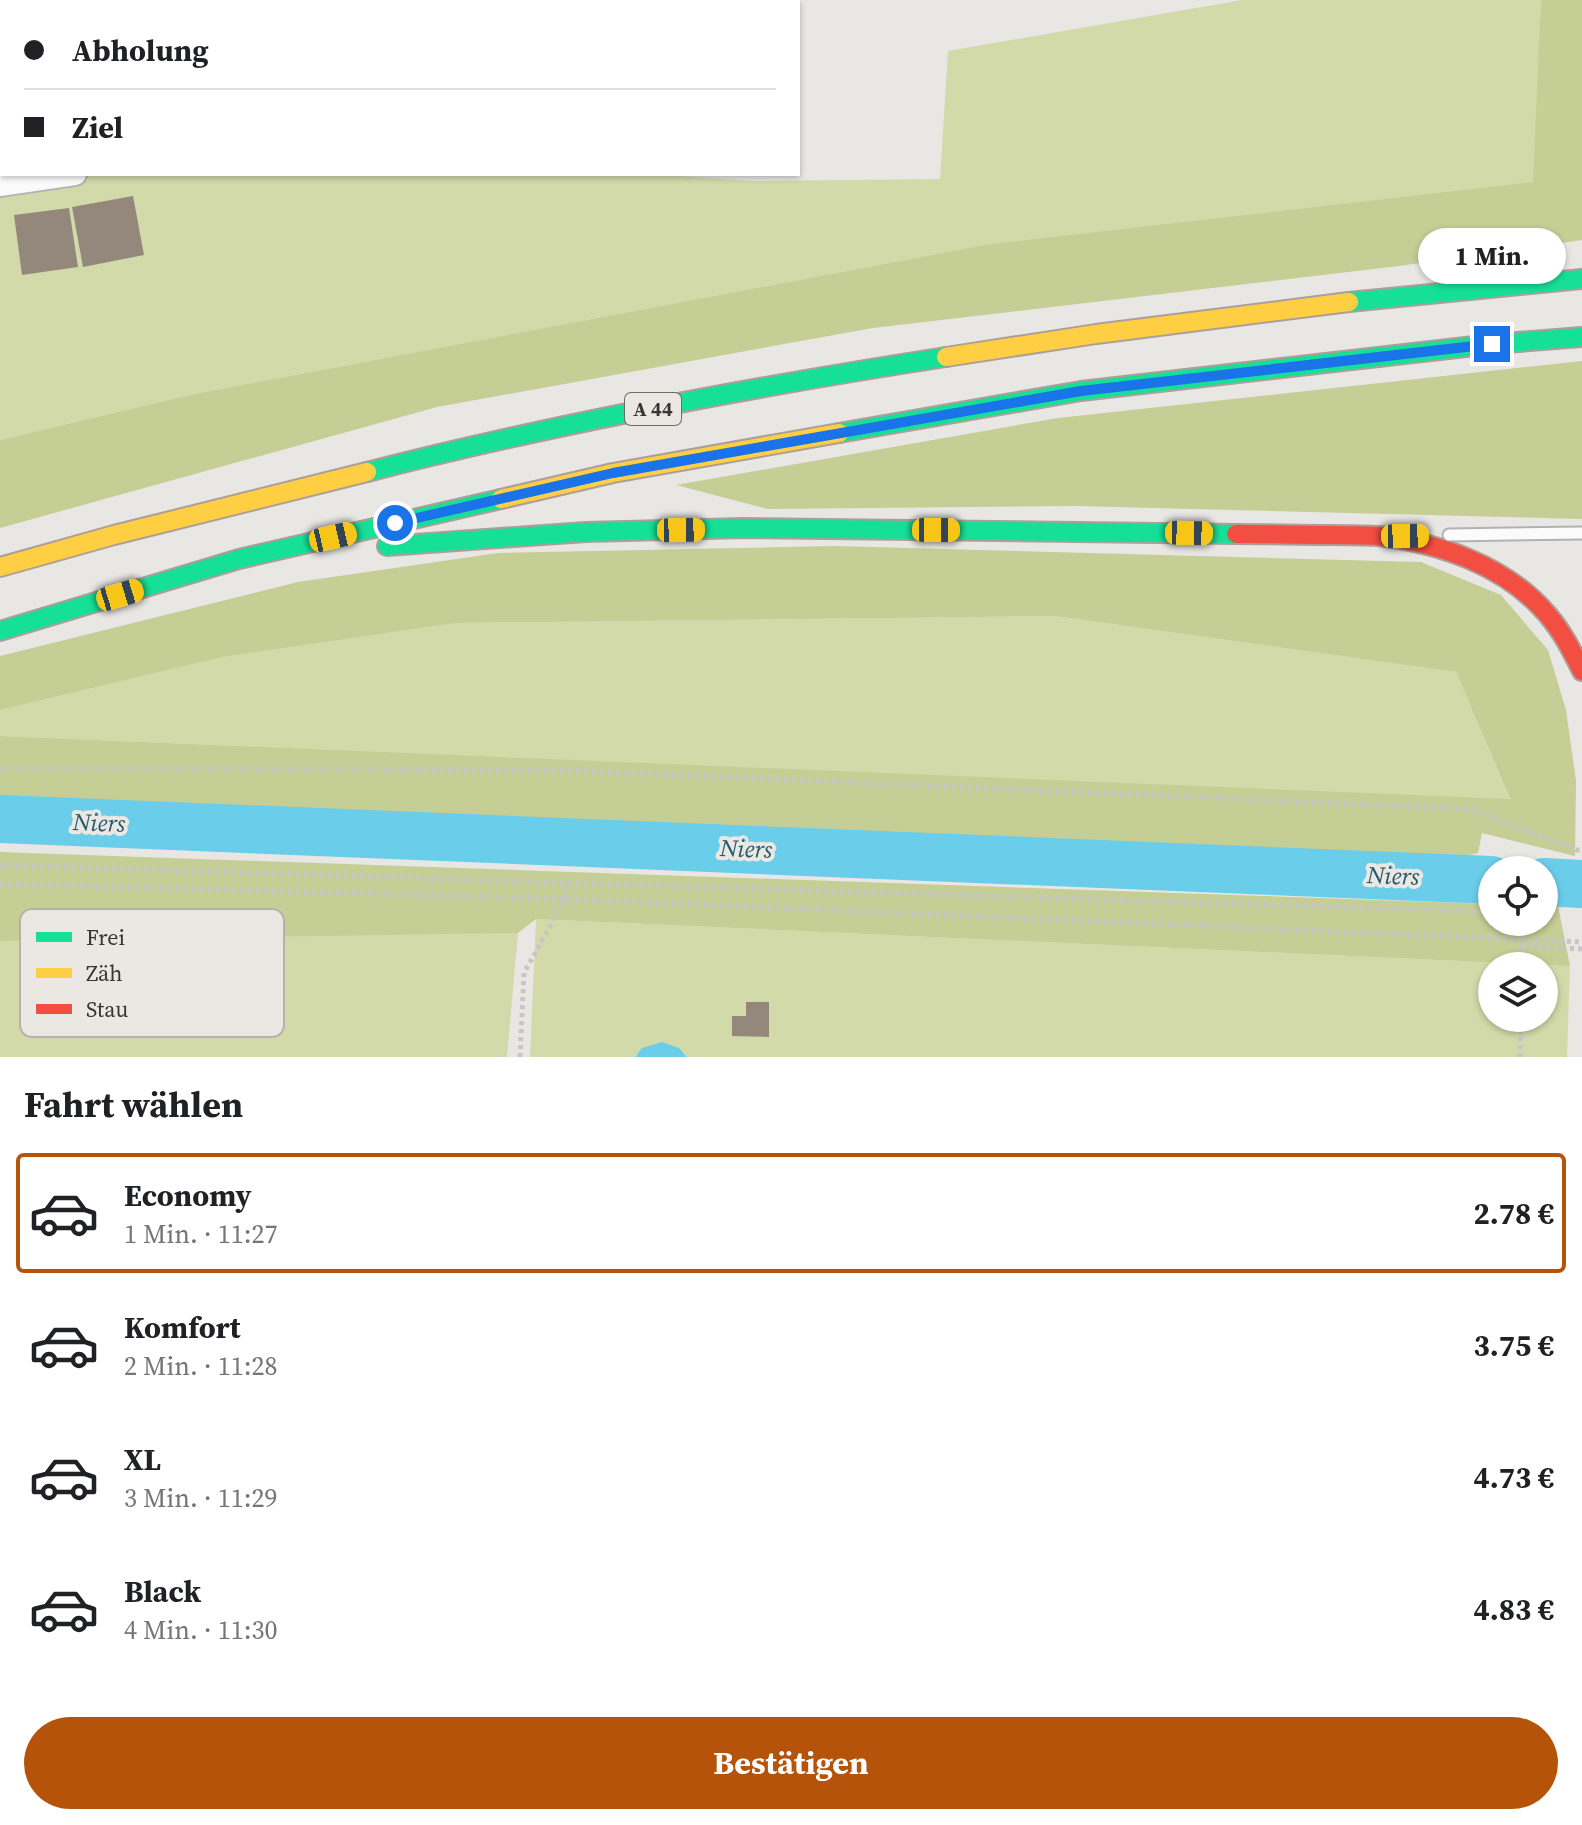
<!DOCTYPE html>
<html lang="de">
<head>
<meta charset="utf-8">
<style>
	body { margin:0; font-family:"Source Serif 4",serif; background:#f6f6f6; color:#202124; height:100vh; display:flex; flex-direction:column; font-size:30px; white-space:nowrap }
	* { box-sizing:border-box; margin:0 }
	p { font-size:26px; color:#757577 }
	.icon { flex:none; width:44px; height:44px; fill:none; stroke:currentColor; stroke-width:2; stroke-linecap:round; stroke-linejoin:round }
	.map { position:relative; height:1057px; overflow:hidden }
	.side { display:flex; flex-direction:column; background:#fff; flex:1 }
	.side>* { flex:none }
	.banner { position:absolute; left:0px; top:0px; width:800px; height:176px; box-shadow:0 2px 6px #0004; display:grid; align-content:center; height:176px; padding:0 24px; background:#fff }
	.controls { position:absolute; left:1478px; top:856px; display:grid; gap:16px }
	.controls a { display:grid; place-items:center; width:80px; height:80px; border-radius:50%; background:#fff; box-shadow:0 2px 6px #0004; font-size:40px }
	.end { position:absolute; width:36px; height:36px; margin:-18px; border:10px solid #1a73e8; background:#fff; box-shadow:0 0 0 4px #fff }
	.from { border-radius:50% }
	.bubble { position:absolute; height:56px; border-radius:28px; background:#fff; box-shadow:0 2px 6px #0004; font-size:26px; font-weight:700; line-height:56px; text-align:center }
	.car { position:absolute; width:24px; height:48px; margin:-24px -12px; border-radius:10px; box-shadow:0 0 6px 2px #0007; background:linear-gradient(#f5c518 24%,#345 0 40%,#f5c518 0 76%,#345 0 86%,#f5c518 0) }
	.banner b { display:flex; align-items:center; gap:28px; height:76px; font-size:30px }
	.banner b+b { border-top:2px solid #e0e0e0 }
	.banner i { width:20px; height:20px; background:#202124 }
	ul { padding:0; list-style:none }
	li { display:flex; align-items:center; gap:24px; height:120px; margin:0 16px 12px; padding:0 8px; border:4px solid transparent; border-radius:8px }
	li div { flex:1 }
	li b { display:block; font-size:30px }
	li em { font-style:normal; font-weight:700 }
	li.current { border-color:#b45309 }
	li>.icon { width:72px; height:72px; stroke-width:1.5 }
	h2 { padding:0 24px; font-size:36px; line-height:96px }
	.button { display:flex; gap:16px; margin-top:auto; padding:16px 24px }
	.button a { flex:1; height:92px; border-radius:48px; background:#b45309; color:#fff; font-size:32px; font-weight:700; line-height:92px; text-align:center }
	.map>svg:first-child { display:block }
</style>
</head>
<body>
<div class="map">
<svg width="1582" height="1057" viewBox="0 0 1582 1057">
	<rect width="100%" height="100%" fill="#e9e7e4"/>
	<g fill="#d2daaa" fill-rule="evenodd">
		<polygon points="1242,0 1541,0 1534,182 990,244 194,394 0,440 0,162 2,162 2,174 647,174 754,181 940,179 948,51"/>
		<polygon points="1055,616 1456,672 1510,800 0,736 0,710 223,657 456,623"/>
		<polygon points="0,907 518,933 507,1057 0,1057"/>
		<path d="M 536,919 L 1570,966 L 1567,1057 L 687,1057 L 684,1053 L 636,1054 L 635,1057 L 530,1057 ZM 1492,966 L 1544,966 L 1544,1018 L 1492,1018 Z"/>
	</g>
	<g fill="#c5ce95">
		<polygon points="1541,0 1582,0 1582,240 1399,266 873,328 437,407 0,528 0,440 194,394 990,244 1533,182"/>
		<polygon points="1582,361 1582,519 1077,506 768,509 676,485 1058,418"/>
		<polygon points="834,546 1421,562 1501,595 1548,650 1566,710 1576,781 1575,856 1482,833 1478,853 1440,862 956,839 370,822 0,809 0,736 1510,799 1456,672 1055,616 456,623 223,657 0,710 0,656 298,582 498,553"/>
		<polygon points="0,852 1492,904 1492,922 1544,922 1544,906 1558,906 1570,966 536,919 518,933 0,941"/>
	</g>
	<polygon fill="#6acde9" points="662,1042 679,1048 687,1057 635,1057 642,1048"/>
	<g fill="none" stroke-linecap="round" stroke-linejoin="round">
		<g stroke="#6acde9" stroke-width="48">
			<polyline points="0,819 1492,880"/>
			<polyline points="1544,882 1582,884"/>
		</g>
	</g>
	<g fill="#94887c">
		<polygon points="133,196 144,255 83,267 72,207"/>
		<polygon points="69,208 78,267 22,275 14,215"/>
		<polygon points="746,1002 769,1002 769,1037 732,1036 732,1016 746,1016"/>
	</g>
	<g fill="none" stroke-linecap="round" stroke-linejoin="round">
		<defs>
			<polyline id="lane" points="1449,535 1582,533"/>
			<g id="street">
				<polyline points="318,2 319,0"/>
				<polyline points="0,185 75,174"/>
			</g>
			<g id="fast">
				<polyline points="1349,302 1582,279"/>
				<polyline points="839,433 1081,391 1492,344 1582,337"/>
				<path d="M 367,472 C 558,423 752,387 946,357"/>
				<polyline points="387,546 586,532 744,528 1236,534"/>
				<polyline points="0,631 239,559 501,499"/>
			</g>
			<g id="slow">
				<polyline points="946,357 1096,334 1349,302"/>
				<polyline points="501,499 613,473 839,433"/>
				<polyline points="0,567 114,535 367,472"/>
			</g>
			<path id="jam" d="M 1236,534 C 1267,534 1298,535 1328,535 C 1345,535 1361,535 1378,536 C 1439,543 1505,565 1547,614 C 1562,631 1572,651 1582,671"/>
		</defs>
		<use href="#lane" stroke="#b4b2b0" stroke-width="15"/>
		<use href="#street" stroke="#b4b2b0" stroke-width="26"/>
		<use href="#fast" stroke="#ae9e99" stroke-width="22"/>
		<use href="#slow" stroke="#ae9e99" stroke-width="22"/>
		<use href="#jam" stroke="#ae9e99" stroke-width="22"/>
		<g stroke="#c7c6c5" stroke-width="5" stroke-dasharray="4 4" stroke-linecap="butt">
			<polyline points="0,768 559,770 1470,809 1577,850 1582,850"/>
			<polyline points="0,865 1492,912"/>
			<polyline points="0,884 565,899 1582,942"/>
			<polyline points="1522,946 1582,949"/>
			<polyline points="1521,966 1522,922"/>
			<polyline points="520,1057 524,973 565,899 566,882"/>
			<polyline points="1520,1057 1521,1018"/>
		</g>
		<use href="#lane" stroke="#fcfbfb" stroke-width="11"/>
		<use href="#street" stroke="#fcfbfb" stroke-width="22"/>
		<use href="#fast" stroke="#16e098" stroke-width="18"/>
		<use href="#slow" stroke="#ffcf43" stroke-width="18"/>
		<use href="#jam" stroke="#f24e42" stroke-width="18"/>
	</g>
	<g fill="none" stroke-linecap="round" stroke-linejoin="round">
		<polyline stroke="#1a73e8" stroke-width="10" points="395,523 613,473 1081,391 1492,344"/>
	</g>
	<g text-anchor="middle" stroke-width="8" stroke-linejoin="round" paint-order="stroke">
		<rect fill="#ebe7e2" stroke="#6e6b68" stroke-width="2" x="625" y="393" width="56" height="32" rx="6"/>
		<g font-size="20" font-weight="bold" fill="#383634">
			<text x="653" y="416">A 44</text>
		</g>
		<g font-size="24" font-style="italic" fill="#23596b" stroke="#ebe7e2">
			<text transform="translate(99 823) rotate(2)" y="8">Niers</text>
			<text transform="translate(746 849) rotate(2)" y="8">Niers</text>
			<text transform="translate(1393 876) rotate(2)" y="8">Niers</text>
		</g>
	</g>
	<rect x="20" y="909" width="264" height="128" rx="12" fill="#ebe7e2" stroke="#b5b2ae" stroke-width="2"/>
	<rect x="36" y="932" width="36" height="10" fill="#16e098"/>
	<rect x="36" y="968" width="36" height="10" fill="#ffcf43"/>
	<rect x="36" y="1004" width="36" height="10" fill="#f24e42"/>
	<g font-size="22" fill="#383634">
		<text x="86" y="945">Frei</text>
		<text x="86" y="981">Zäh</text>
		<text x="86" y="1017">Stau</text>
	</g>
</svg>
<div class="controls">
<a><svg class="icon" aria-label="locate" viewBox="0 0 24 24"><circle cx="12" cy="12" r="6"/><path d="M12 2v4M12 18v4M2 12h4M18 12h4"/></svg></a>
<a><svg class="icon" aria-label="layers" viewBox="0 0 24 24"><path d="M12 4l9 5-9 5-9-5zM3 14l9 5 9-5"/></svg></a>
</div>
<i class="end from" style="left:395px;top:523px"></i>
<i class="end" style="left:1492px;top:344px"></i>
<div class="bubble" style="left:1418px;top:228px;width:148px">1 Min.</div>
<i class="car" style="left:681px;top:530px;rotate:89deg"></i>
<i class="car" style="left:936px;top:530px;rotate:90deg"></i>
<i class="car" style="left:1189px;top:533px;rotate:91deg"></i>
<i class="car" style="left:1405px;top:536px;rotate:89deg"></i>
<i class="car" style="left:333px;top:537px;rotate:77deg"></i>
<i class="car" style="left:120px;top:595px;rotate:73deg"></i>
<div class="banner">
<b><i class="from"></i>Abholung</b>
<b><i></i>Ziel</b>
</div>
</div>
<section class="side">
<h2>Fahrt wählen</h2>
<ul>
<li class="current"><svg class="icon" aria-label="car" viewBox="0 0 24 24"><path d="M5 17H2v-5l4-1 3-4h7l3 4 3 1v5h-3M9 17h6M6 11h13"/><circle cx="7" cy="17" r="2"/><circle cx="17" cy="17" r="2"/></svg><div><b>Economy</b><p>1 Min. · 11:27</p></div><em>2.78 €</em></li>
<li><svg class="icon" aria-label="car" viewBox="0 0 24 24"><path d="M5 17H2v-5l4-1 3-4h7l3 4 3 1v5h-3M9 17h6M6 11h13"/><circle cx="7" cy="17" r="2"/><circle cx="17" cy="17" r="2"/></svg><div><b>Komfort</b><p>2 Min. · 11:28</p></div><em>3.75 €</em></li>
<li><svg class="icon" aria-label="car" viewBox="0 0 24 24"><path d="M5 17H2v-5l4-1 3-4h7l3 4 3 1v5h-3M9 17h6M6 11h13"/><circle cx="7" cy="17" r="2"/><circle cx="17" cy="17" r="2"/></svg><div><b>XL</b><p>3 Min. · 11:29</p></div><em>4.73 €</em></li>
<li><svg class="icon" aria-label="car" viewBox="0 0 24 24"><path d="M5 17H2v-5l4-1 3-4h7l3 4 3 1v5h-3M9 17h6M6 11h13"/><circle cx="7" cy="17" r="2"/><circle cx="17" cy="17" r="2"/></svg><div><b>Black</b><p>4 Min. · 11:30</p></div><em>4.83 €</em></li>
</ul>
<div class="button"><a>Bestätigen</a></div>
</section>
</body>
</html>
